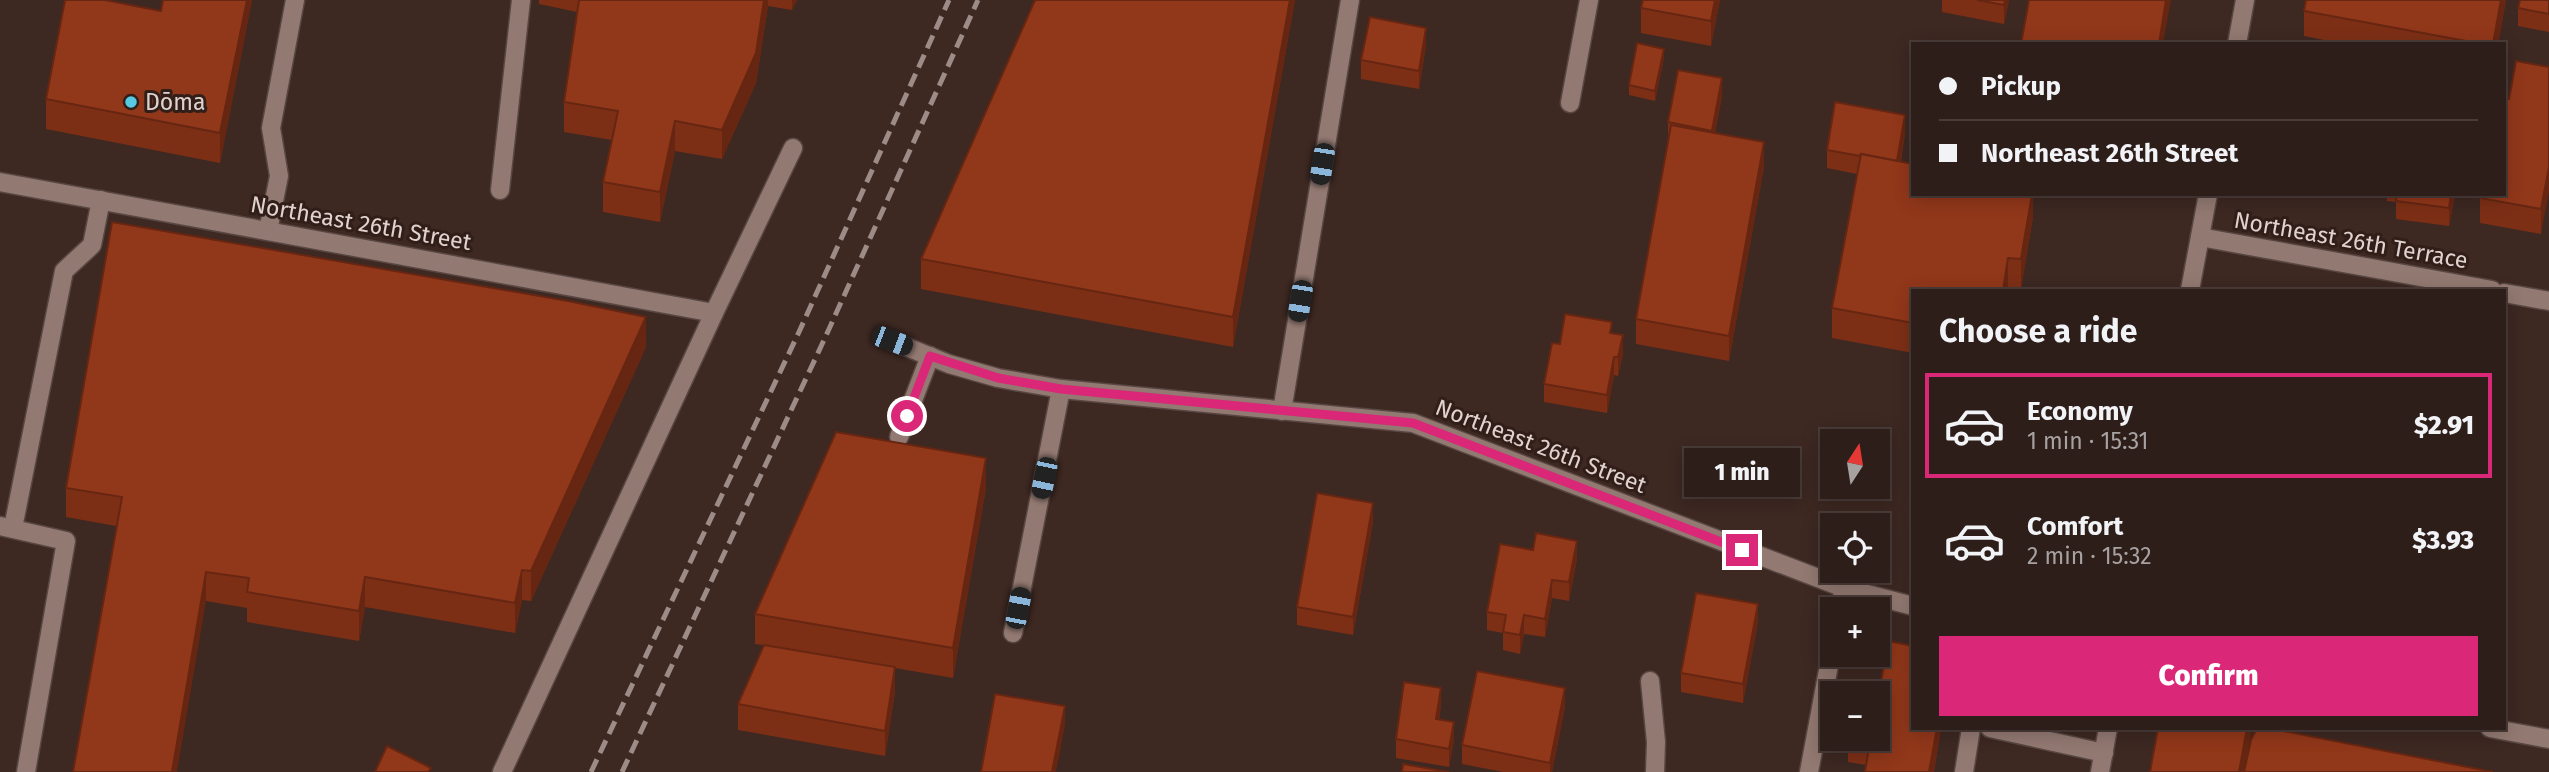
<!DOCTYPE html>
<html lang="en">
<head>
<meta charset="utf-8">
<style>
	body { margin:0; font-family:"Fira Sans",sans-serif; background:#3a2b27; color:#f1f3f6; height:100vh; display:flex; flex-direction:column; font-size:26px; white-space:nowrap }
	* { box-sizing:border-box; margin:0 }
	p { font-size:23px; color:#a7a2a2 }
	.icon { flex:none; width:38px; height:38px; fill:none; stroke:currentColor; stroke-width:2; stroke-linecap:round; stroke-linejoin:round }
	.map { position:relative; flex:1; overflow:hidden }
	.drawer { position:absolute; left:1911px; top:289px; width:595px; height:441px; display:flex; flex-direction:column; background:#2e1e1a; border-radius:0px; box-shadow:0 4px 18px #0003,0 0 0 2px #493c39 }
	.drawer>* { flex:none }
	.hud { position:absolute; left:1911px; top:42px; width:595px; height:154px; border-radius:0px; box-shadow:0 4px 18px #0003,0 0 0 2px #493c39; display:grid; align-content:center; height:154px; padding:0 28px; background:#2e1e1a }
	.needle { width:46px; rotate:12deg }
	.tools { position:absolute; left:1820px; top:429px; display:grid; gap:14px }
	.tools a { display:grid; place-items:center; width:70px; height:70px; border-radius:0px; background:#2e1e1a; box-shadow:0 4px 18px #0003,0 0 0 2px #493c39; font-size:35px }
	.end { position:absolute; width:32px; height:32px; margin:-16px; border:9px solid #db2777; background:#fff; box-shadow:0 0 0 4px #fff }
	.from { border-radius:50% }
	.bubble { position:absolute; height:49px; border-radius:0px; background:#2e1e1a; box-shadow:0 4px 18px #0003,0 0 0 2px #493c39; font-size:23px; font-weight:800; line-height:49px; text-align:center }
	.car { position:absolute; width:21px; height:42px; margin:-21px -10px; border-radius:9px; box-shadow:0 0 5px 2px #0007; background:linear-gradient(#222 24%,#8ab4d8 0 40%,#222 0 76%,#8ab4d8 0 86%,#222 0) }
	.hud b { display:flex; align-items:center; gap:24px; height:66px; font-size:26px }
	.hud b+b { border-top:2px solid #493c39 }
	.hud i { width:18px; height:18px; background:#f1f3f6 }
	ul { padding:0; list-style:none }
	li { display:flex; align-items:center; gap:21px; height:105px; margin:0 14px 10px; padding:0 14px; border:4px solid transparent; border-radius:0px }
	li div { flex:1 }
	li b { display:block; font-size:26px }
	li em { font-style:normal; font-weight:800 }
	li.active { border-color:#db2777 }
	li>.icon { width:63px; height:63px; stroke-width:1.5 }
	h2 { padding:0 28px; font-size:32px; line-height:84px }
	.cta { display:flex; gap:14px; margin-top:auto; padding:14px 28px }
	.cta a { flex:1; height:80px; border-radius:0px; background:#db2777; color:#fff; font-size:28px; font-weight:800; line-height:80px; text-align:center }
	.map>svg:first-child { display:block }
</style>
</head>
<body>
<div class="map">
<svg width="2549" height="772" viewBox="0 0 2549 772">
	<rect width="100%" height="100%" fill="#3d2822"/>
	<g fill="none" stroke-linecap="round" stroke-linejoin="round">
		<defs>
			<g id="service">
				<polyline points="1570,103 1589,0"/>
				<polyline points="500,190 521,0"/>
				<polyline points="268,231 279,176 271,128 295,0"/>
				<polyline points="1282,411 1350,0"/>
				<polyline points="899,437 930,356"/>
				<polyline points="0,526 66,541 26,772"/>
				<polyline points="13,528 64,271 92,245 101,200"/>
				<polyline points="1840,609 1844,588"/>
				<polyline points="1013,633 1061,389"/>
				<polyline points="1650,681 1656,742 1655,772"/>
				<polyline points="1990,728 2104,753"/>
				<polyline points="502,772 714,313 793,148"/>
				<polyline points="1809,772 1832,649"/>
				<polyline points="1964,772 1971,728"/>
			</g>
			<g id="minor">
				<polyline points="0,182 714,313"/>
				<polyline points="2200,237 2492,290"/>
				<polyline points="2504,293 2549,301"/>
				<polyline points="892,341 949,364 998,378 1061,389 1413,423 1844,588 1913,606"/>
				<polyline points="2490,728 2549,739"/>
			</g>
			<g id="secondary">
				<polyline points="2237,44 2245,0"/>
				<polyline points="2190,290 2208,194"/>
				<polyline points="2100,772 2108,728"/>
			</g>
		</defs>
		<use href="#service" stroke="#584642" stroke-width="21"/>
		<use href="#minor" stroke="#584642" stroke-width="21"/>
		<use href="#secondary" stroke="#584642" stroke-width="21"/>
		<use href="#service" stroke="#927971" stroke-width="18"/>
		<use href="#minor" stroke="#927971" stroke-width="18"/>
		<use href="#secondary" stroke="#927971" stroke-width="18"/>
		<g stroke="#9c8b87" stroke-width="5" stroke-dasharray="14 7" stroke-linecap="butt">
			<polyline points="591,772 799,332 949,0"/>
			<polyline points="622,772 824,340 978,0"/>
		</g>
	</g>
	<g fill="#7d2f16">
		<polygon points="252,0 220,163 46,129 46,99 161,11"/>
		<polygon points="539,0 797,0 792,10 768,6 756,83 722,159 675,151 660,222 603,212 603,182 612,140 564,132 564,102 577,12 539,4"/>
		<polygon points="1035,0 1295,0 1233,347 921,289 921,259"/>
		<polygon points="1720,0 1711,46 1641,33 1641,8"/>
		<polygon points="1942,0 2009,0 2004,24 1942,12"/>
		<polygon points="2306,0 2506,0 2498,44 2344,44 2304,36 2304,11"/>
		<polygon points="2549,0 2549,32 2518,26 2518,8"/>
		<polygon points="1426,46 1419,89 1361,79 1361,60"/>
		<polygon points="1664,58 1655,101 1629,95 1629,85"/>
		<polygon points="2549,67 2541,234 2480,223 2480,198 2509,99"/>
		<polygon points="1722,96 1715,133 1764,167 1729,361 1636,344 1636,319 1668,141 1668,122"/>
		<polygon points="1905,133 1901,161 2033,194 2033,217 2021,289 2008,288 1913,290 1913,353 1832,338 1832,308 1857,174 1827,168 1827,150"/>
		<polygon points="2387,194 2455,194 2449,226 2396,219 2396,202 2387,201"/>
		<polygon points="1612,334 1623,354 1618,376 1614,375 1607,413 1544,402 1544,384 1560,344"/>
		<polygon points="646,347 531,601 522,600 515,633 365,607 359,641 247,622 247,608 206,601 116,526 66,517 66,488"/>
		<polygon points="986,488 953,678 895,668 895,692 885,756 738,730 738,704 764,645 755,644 755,614"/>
		<polygon points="1373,522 1353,635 1297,625 1297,607"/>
		<polygon points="1577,559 1569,601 1552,598 1545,637 1524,634 1520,654 1503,650 1503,633 1487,630 1487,612"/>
		<polygon points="1758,622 1743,703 1681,692 1681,673"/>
		<polygon points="1441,706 1439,719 1454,740 1449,767 1396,758 1396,739"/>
		<polygon points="1565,707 1552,772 1503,772 1462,764 1462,745"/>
		<polygon points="1941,728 1934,772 1865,772 1866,765 1848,762 1848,738 1878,738"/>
	</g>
	<g fill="#662612">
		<polygon points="247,0 252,0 220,163 220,133"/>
		<polygon points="764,0 768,0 768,6 756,83 722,159 722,130"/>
		<polygon points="792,0 797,0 792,10"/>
		<polygon points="1290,0 1295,0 1233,347 1233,317"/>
		<polygon points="1715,0 1720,0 1711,46 1711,21"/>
		<polygon points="2005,0 2009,0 2004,24 2004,5"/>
		<polygon points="2166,0 2171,0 2163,44 2159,44"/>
		<polygon points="2501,0 2506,0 2498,44 2493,44"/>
		<polygon points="1426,28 1426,46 1419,89 1419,71"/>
		<polygon points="1664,49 1664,58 1655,101 1655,91"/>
		<polygon points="1722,78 1722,96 1712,150 1712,131"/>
		<polygon points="1905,115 1905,133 1897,181 1897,163"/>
		<polygon points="675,121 675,151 660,222 660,192"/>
		<polygon points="1764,142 1764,167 1729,361 1729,336"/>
		<polygon points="2549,167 2549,192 2541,234 2541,209"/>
		<polygon points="2032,194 2033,194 2033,217 2021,289 2021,259"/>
		<polygon points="2451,194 2455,194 2449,226 2449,208"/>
		<polygon points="2008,258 2008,288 2007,290 2003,290"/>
		<polygon points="646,317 646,347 531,601 531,571"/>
		<polygon points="1623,335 1623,354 1618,376 1618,357"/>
		<polygon points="1614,357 1614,375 1607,413 1607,395"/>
		<polygon points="986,458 986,488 953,678 953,648"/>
		<polygon points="1373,503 1373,522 1353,635 1353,617"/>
		<polygon points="1577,541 1577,559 1569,601 1569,582"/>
		<polygon points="522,570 522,600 515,633 515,603"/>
		<polygon points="206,572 206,601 177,772 172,772"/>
		<polygon points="365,577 365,607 359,641 359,611"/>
		<polygon points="1552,580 1552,598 1545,637 1545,619"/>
		<polygon points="1758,604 1758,622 1743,703 1743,684"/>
		<polygon points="1524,615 1524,634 1520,654 1520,635"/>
		<polygon points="895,667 895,692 885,756 885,731"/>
		<polygon points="1441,688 1441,706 1436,737 1436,719"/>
		<polygon points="1565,688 1565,707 1552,772 1550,772 1550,763"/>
		<polygon points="1065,706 1065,725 1056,772 1052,772"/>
		<polygon points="1454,722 1454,740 1449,767 1449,749"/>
		<polygon points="1937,728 1941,728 1934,772 1929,772"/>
		<polygon points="2247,728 2252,728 2244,772 2239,772"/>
	</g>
	<g fill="#91371a" stroke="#662612" stroke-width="2">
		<polygon points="65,0 105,0 161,11 163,0 247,0 220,133 46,99"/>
		<polygon points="579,0 764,0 756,53 722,130 675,121 660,192 603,182 618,111 564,102"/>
		<polygon points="1035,0 1290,0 1233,317 921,259"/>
		<polygon points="1643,0 1715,0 1711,21 1641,8"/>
		<polygon points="1977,0 2005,0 2004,5"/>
		<polygon points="2029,0 2166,0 2159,44 2021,44"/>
		<polygon points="2306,0 2501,0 2493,44 2482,44 2304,11"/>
		<polygon points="2520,0 2549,0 2549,14 2518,8"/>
		<polygon points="1370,17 1426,28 1419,71 1361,60"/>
		<polygon points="1637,43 1664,49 1655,91 1629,85"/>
		<polygon points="2516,61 2549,67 2549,167 2541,209 2480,198 2481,194 2504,194 2504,98 2509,99"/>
		<polygon points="1678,70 1722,78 1712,131 1668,122"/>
		<polygon points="1835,102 1905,115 1897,161 1861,154 1860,156 1827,150"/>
		<polygon points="1671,125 1764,142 1729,336 1636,319"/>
		<polygon points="1861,154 1913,164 1913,194 2032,194 2021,259 2008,258 2003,290 1913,290 1913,323 1832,308"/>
		<polygon points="2397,194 2451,194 2449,208 2396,201"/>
		<polygon points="112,222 568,301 646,317 531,571 522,570 515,603 365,577 359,611 247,592 249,578 206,572 172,772 73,772 122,497 66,488"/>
		<polygon points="1565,314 1612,322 1610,333 1623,335 1618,357 1614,357 1607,395 1544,384 1552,343 1560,344"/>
		<polygon points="836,432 986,458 953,648 755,614"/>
		<polygon points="1317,493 1373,503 1353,617 1297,607"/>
		<polygon points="1536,533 1577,541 1569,582 1552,580 1545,619 1524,615 1520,635 1503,632 1506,615 1487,612 1500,544 1533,550"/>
		<polygon points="1696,593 1758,604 1743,684 1681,673"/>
		<polygon points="1888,641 1913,646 1913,728 1937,728 1929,772 1865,772 1870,741 1858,738 1878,738 1878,699"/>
		<polygon points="764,645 895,667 885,731 738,704"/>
		<polygon points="1477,671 1565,688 1550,763 1462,745"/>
		<polygon points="1404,682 1441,688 1436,719 1454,722 1449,749 1396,739"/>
		<polygon points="995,694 1065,706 1052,772 981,772"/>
		<polygon points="2158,728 2247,728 2239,772 2150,772"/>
		<polygon points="2257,728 2268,728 2493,772 2244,772 2251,740"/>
		<polygon points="387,746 431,768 428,772 375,772"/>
		<polygon points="1403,764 1449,772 1402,772"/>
	</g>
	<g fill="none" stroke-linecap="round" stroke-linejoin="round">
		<polyline stroke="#db2777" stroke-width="9" points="907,416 930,356 998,378 1061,389 1413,423 1742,550"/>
	</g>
	<circle fill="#57c9e2" stroke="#321e18" stroke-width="2.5" cx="131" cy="102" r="7"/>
	<g text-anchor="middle" stroke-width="6" stroke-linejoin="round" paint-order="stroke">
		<g font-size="23" fill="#e0d2ce" stroke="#321e18" text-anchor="start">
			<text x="145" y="110">Dōma</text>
		</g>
		<g font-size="23" fill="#e0d2ce" stroke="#321e18">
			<text transform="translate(361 223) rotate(10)" y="8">Northeast 26th Street</text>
			<text transform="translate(2351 240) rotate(10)" y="8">Northeast 26th Terrace</text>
			<text transform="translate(1541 446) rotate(21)" y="8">Northeast 26th Street</text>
		</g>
	</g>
</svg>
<div class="tools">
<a><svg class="needle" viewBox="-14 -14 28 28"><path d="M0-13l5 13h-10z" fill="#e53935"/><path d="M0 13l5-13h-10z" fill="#a7a2a2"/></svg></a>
<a><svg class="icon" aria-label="locate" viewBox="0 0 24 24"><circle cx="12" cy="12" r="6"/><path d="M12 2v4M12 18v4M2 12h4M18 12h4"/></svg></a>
<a>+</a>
<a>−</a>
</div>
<i class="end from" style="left:907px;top:416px"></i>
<i class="end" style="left:1742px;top:550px"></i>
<div class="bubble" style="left:1684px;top:448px;width:116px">1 min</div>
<i class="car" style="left:1322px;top:164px;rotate:189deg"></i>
<i class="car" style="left:1300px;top:301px;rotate:189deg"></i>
<i class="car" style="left:892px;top:341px;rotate:111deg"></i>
<i class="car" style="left:1044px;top:478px;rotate:192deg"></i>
<i class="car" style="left:1018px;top:608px;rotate:11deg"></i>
<div class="hud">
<b><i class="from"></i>Pickup</b>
<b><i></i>Northeast 26th Street</b>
</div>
<section class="drawer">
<h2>Choose a ride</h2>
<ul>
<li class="active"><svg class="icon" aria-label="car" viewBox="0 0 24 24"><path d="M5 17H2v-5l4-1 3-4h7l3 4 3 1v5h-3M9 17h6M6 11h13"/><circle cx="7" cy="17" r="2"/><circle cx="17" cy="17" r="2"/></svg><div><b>Economy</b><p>1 min · 15:31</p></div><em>$2.91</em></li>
<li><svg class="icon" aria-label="car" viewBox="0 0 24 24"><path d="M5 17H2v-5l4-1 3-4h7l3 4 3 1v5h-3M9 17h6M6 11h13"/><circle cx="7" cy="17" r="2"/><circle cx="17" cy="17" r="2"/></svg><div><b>Comfort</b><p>2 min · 15:32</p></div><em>$3.93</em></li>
</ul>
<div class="cta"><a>Confirm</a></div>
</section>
</div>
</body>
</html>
